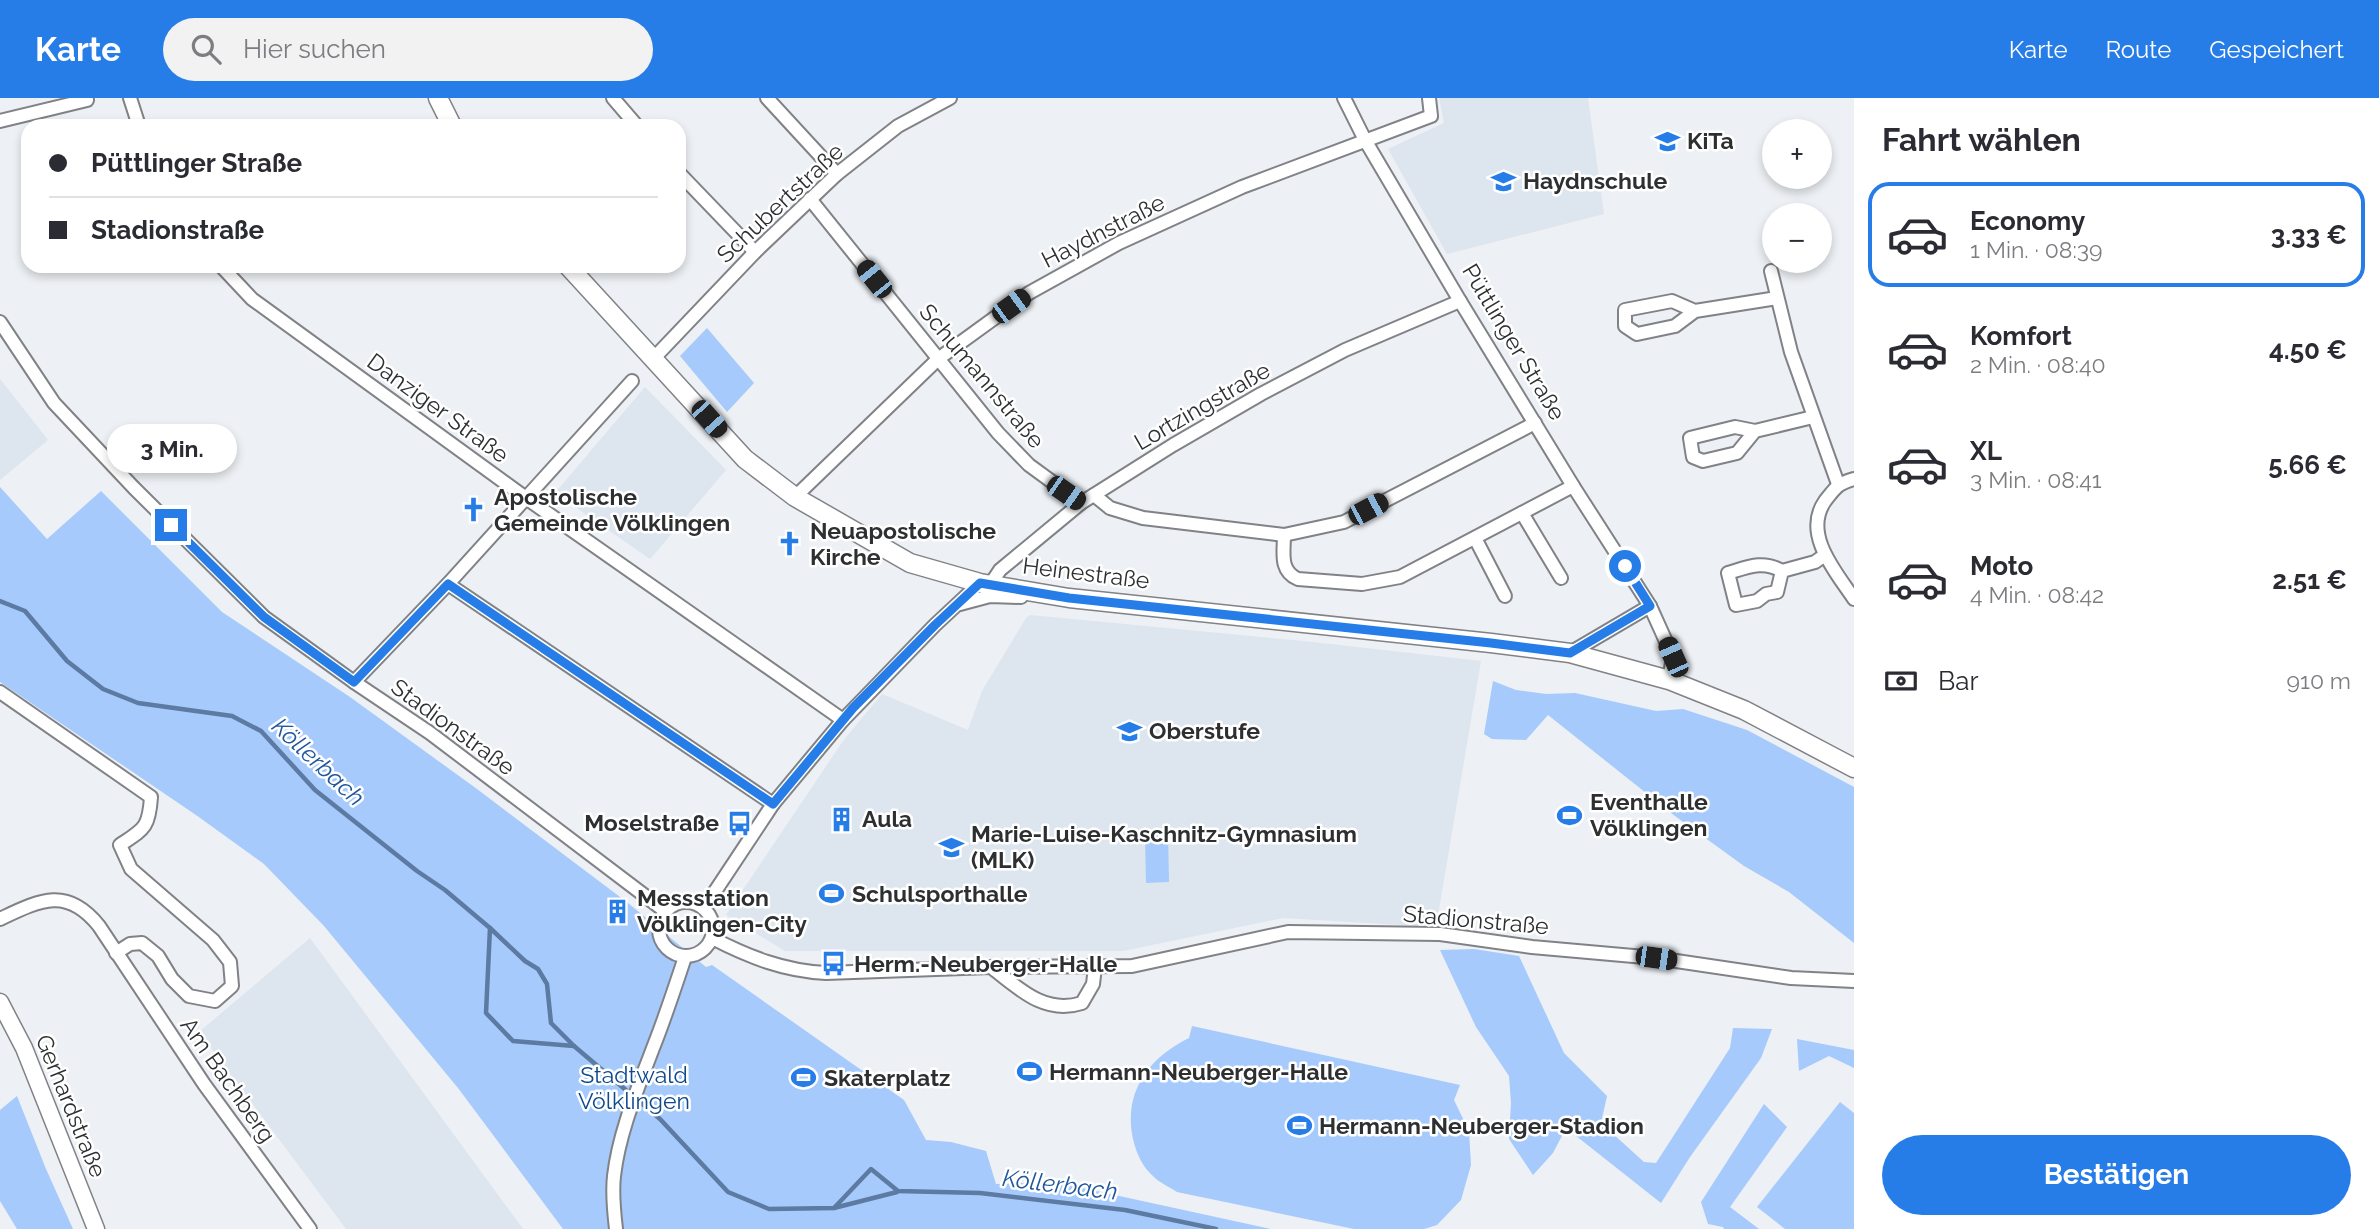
<!DOCTYPE html>
<html lang="de">
<head>
<meta charset="utf-8">
<style>
	body { margin:0; font-family:Raleway,sans-serif; background:#f2f2f3; color:#2b2b33; height:100vh; display:flex; flex-direction:column; font-size:26px; white-space:nowrap }
	* { box-sizing:border-box; margin:0 }
	p { font-size:23px; color:#7c7c81 }
	.icon { flex:none; width:38px; height:38px; fill:none; stroke:currentColor; stroke-width:2; stroke-linecap:round; stroke-linejoin:round }
	.map { position:relative; flex:1; overflow:hidden }
	.sheet { display:flex; flex-direction:column; background:#fff; width:525px }
	.sheet>* { flex:none }
	.banner { position:absolute; left:21px; top:21px; width:665px; height:154px; border-radius:21px; box-shadow:0 4px 10px #0003; display:grid; align-content:center; height:154px; padding:0 28px; background:#fff }
	.fabs { position:absolute; left:1762px; top:21px; display:grid; gap:14px }
	.fabs a { display:grid; place-items:center; width:70px; height:70px; border-radius:50%; background:#fff; box-shadow:0 4px 10px #0003; font-size:35px }
	.end { position:absolute; width:32px; height:32px; margin:-16px; border:9px solid #267de8; background:#fff; box-shadow:0 0 0 4px #fff }
	.from { border-radius:50% }
	.bubble { position:absolute; height:49px; border-radius:24px; background:#fff; box-shadow:0 4px 10px #0003; font-size:23px; font-weight:700; line-height:49px; text-align:center }
	.car { position:absolute; width:21px; height:42px; margin:-21px -10px; border-radius:9px; box-shadow:0 0 5px 2px #0007; background:linear-gradient(#222 24%,#8ab4d8 0 40%,#222 0 76%,#8ab4d8 0 86%,#222 0) }
	.banner b { display:flex; align-items:center; gap:24px; height:66px; font-size:26px }
	.banner b+b { border-top:2px solid #e1e1e2 }
	.banner i { width:18px; height:18px; background:#2b2b33 }
	ul { padding:0; list-style:none }
	li { display:flex; align-items:center; gap:21px; height:105px; margin:0 14px 10px; padding:0 14px; border:4px solid transparent; border-radius:21px }
	li div { flex:1 }
	li b { display:block; font-size:26px }
	li em { font-style:normal; font-weight:700 }
	li.active { border-color:#267de8 }
	li>.icon { width:63px; height:63px; stroke-width:1.5 }
	h2 { padding:0 28px; font-size:32px; line-height:84px }
	.pay { display:flex; align-items:center; gap:18px; height:77px; padding:0 28px; font-size:26px }
	.pay p { margin-inline-start:auto }
	.cta { display:flex; gap:14px; margin-top:auto; padding:14px 28px }
	.cta a { flex:1; height:80px; border-radius:42px; background:#267de8; color:#fff; font-size:28px; font-weight:700; line-height:80px; text-align:center }
	header { display:flex; align-items:center; gap:42px; box-sizing:border-box; height:98px; padding:0 35px; background:#267de8; color:#fff }
	header strong { font-size:33px }
	nav { display:flex; gap:38px; margin-inline-start:auto; font-size:24px }
	.search { width:490px; height:63px; background:#f2f2f3; display:flex; align-items:center; gap:18px; box-sizing:border-box; padding:0 24px; border-radius:38px; color:#7c7c81; font-size:26px }
	main { display:flex; flex:1; min-height:0 }
	.map>svg:first-child { display:block }
</style>
</head>
<body>
<header>
<strong>Karte</strong>
<div class="search"><svg class="icon" aria-label="search" viewBox="0 0 24 24"><circle cx="10" cy="10" r="6"/><path d="M15 15l6 6"/></svg>Hier suchen</div>
<nav><a>Karte</a><a>Route</a><a>Gespeichert</a></nav>
</header>
<main>
<div class="map">
<svg width="1854" height="1131" viewBox="0 0 1854 1131">
	<rect width="100%" height="100%" fill="#edf0f4"/>
	<g fill="#dde5ef">
		<polygon points="1439,0 1588,0 1604,116 1447,156 1388,51 1444,25"/>
		<polygon points="0,281 48,342 0,382"/>
		<polygon points="645,289 726,372 650,461 555,395"/>
		<polygon points="1030,517 1313,544 1481,563 1436,829 1283,820 1123,853 785,853 726,817 843,643 882,596 968,632 982,593 1026,520"/>
		<polygon points="310,840 523,1131 346,1131 199,934"/>
	</g>
	<g fill="#a6cafc">
		<polygon points="707,230 754,285 727,314 680,258"/>
		<polygon points="0,389 47,441 101,393 222,514 350,599 477,691 628,805 706,869 712,867 904,1002 926,1042 951,1044 986,1053 996,1086 1055,1084 1271,1131 563,1131 458,990 324,828 264,766 196,717 0,584"/>
		<polygon points="1493,583 1516,592 1546,596 1575,595 1656,613 1683,611 1747,632 1854,689 1854,845 1789,794 1744,768 1675,718 1548,617 1526,642 1492,641 1484,636"/>
		<polygon points="1168,735 1169,784 1146,785 1145,736"/>
		<polygon points="1474,851 1519,858 1564,955 1607,998 1601,1025 1644,1064 1656,1065 1730,950 1733,930 1772,931 1761,960 1690,1059 1661,1105 1566,1030 1553,1055 1533,1077 1509,1041 1511,1005 1509,978 1476,929 1440,852"/>
		<path d="M 1192,928 L 1460,987 L 1454,1002 L 1469,1033 L 1471,1067 L 1461,1102 L 1437,1127 L 1424,1131 L 1354,1131 L 1177,1094 C 1170,1089 1160,1085 1154,1079 C 1143,1070 1136,1055 1133,1041 C 1123,995 1148,960 1189,940 Z"/>
		<polygon points="1797,941 1854,952 1854,970 1829,958 1799,973"/>
		<polygon points="17,998 46,1071 73,1131 17,1131 0,1103 0,1012"/>
		<polygon points="1840,1004 1854,1015 1854,1131 1785,1131 1757,1109"/>
		<polygon points="1764,1006 1787,1029 1730,1109 1759,1131 1724,1131 1723,1129 1708,1126 1701,1104"/>
	</g>
	<g fill="none" stroke-linecap="round" stroke-linejoin="round">
		<g stroke="#5c7aa2" stroke-width="4.5">
			<polyline points="0,503 25,513 67,563 103,591 138,605 232,618 261,633 315,692 417,773 445,792 490,830 486,915 513,943 574,948 660,1021 728,1094 769,1111 834,1110 871,1071 898,1093 980,1095 1125,1112 1216,1131"/>
			<polyline points="490,830 525,863 538,871 547,886 551,925 574,948"/>
			<polyline points="834,1110 897,1094"/>
		</g>
		<defs>
			<g id="minor">
				<polyline points="130,0 139,28"/>
				<polyline points="613,0 637,28"/>
				<polyline points="767,0 837,76"/>
				<polyline points="1344,0 1365,42 1460,203 1573,388 1650,508 1673,559 1669,582"/>
				<polyline points="0,23 87,2"/>
				<polyline points="679,75 755,154"/>
				<polyline points="810,101 998,335 1029,367 1081,405"/>
				<polyline points="221,168 252,201 526,400 843,622"/>
				<polyline points="1771,173 1791,254 1838,386"/>
				<polyline points="1695,213 1675,228 1637,236 1625,228 1625,212 1672,203 1695,213 1777,200"/>
				<polyline points="0,224 54,305 134,390 264,519 354,584 430,635 665,813"/>
				<polyline points="654,260 755,154 837,76 898,28 950,0"/>
				<polyline points="1755,333 1737,355 1703,363 1693,359 1690,340 1735,329 1755,333 1813,319"/>
				<path d="M 1854,381 C 1837,386 1836,389 1825,403 C 1802,436 1836,474 1854,501"/>
				<polyline points="1094,397 1110,410 1143,420 1284,437 1344,424 1535,325"/>
				<polyline points="795,399 938,261 1029,195 1119,145 1242,89 1431,18 1429,0"/>
				<polyline points="1522,415 1561,480"/>
				<path d="M 1284,437 C 1284,454 1279,473 1298,481 L 1362,486 L 1400,479 L 1573,388"/>
				<polyline points="1475,440 1505,498"/>
				<path d="M 1782,473 L 1777,494 L 1766,496 L 1757,503 L 1736,507 L 1728,475 C 1748,469 1763,462 1782,473 L 1815,464 L 1825,457"/>
				<polyline points="448,486 773,706"/>
				<polyline points="990,487 1000,472 1081,405 1173,347 1261,296 1345,252 1460,203"/>
				<polyline points="960,506 990,498 1021,499"/>
				<polyline points="1570,555 1650,508"/>
				<polyline points="354,584 448,486 632,283"/>
				<path d="M 0,594 L 151,699 C 149,730 144,731 120,747 L 131,771 L 213,842 L 230,864 L 232,888 L 215,903 L 189,898 L 172,881 L 158,858 L 142,845 L 130,846 L 116,855"/>
				<circle cx="686" cy="831" r="27"/>
				<polyline points="704,810 773,706 843,622 935,527 980,485"/>
				<path d="M 0,821 C 40,802 67,788 99,828 L 204,986 L 310,1131"/>
				<path d="M 712,840 C 749,859 784,873 826,875 L 991,869 L 1132,868 L 1288,834 L 1440,836 L 1532,849 L 1656,860 L 1791,880 L 1854,883"/>
				<path d="M 991,869 C 1019,891 1045,917 1082,905 L 1093,886 L 1095,869"/>
				<path d="M 616,1131 C 614,1114 612,1095 614,1078 C 619,1034 638,990 653,950 C 665,920 675,889 685,859"/>
			</g>
			<polyline id="tertiary" points="0,904 24,950 96,1131"/>
			<g id="secondary">
				<polyline points="438,0 452,28"/>
				<polyline points="568,168 745,361 795,399 910,465 980,485 1069,500 1491,545 1570,555 1669,582 1744,612 1854,670"/>
			</g>
		</defs>
		<use href="#minor" stroke="#808286" stroke-width="16"/>
		<use href="#tertiary" stroke="#808286" stroke-width="19"/>
		<use href="#secondary" stroke="#808286" stroke-width="21"/>
		<use href="#minor" stroke="#fff" stroke-width="12"/>
		<use href="#tertiary" stroke="#fff" stroke-width="16"/>
		<use href="#secondary" stroke="#fff" stroke-width="18"/>
	</g>
	<g fill="none" stroke-linecap="round" stroke-linejoin="round">
		<polyline stroke="#267de8" stroke-width="9" points="171,427 264,519 354,584 448,486 773,706 853,610 935,527 980,485 1069,500 1491,545 1570,555 1650,508 1625,468"/>
	</g>
	<defs>
		<symbol id="school-bare" viewBox="-9 -9 18 18"><path d="M0-5L7-2L0 1L-7-2ZM-4 1L0 2.5L4 1V4Q0 6-4 4Z" fill="#267de8" stroke="#fff" stroke-width="2.5" paint-order="stroke"/></symbol>
		<symbol id="church-bare" viewBox="-9 -9 18 18"><path d="M-1.2-6h2.4v3.5h3.3v2.4h-3.3V6h-2.4V-.1h-3.3v-2.4h3.3Z" fill="#267de8" stroke="#fff" stroke-width="2.5" paint-order="stroke"/></symbol>
		<symbol id="stadium-bare" viewBox="-9 -9 18 18"><path d="M0-5a6.5 5 0 1 0 0 10a6.5 5 0 1 0 0-10ZM-3.5-1.8h7v3.6h-7Z" fill="#267de8" stroke="#fff" stroke-width="2.5" paint-order="stroke"/></symbol>
		<symbol id="building-bare" viewBox="-9 -9 18 18"><path d="M-4-6H4V6H1V3H-1V6H-4ZM-2.5-4.3h1.7v1.8h-1.7ZM.8-4.3h1.7v1.8H.8ZM-2.5-1h1.7V.8h-1.7ZM.8-1h1.7V.8H.8Z" fill="#267de8" stroke="#fff" stroke-width="2.5" paint-order="stroke"/></symbol>
		<symbol id="bus-bare" viewBox="-9 -9 18 18"><path d="M-5-6H5V4H4V6H2V4H-2V6H-4V4H-5ZM-3.5-4V0h7V-4ZM-3.5 1.2v1.5H-2V1.2ZM2 1.2v1.5H3.5V1.2Z" fill="#267de8" stroke="#fff" stroke-width="2.5" paint-order="stroke"/></symbol>
	</defs>
	<g fill-rule="evenodd">
		<use href="#school-bare" x="1650" y="26" width="35" height="35"/>
		<use href="#school-bare" x="1486" y="66" width="35" height="35"/>
		<use href="#church-bare" x="456" y="394" width="35" height="35"/>
		<use href="#church-bare" x="772" y="428" width="35" height="35"/>
		<use href="#school-bare" x="1112" y="616" width="35" height="35"/>
		<use href="#stadium-bare" x="1552" y="700" width="35" height="35"/>
		<use href="#building-bare" x="824" y="704" width="35" height="35"/>
		<use href="#bus-bare" x="722" y="708" width="35" height="35"/>
		<use href="#school-bare" x="934" y="732" width="35" height="35"/>
		<use href="#stadium-bare" x="814" y="778" width="35" height="35"/>
		<use href="#building-bare" x="600" y="796" width="35" height="35"/>
		<use href="#bus-bare" x="816" y="848" width="35" height="35"/>
		<use href="#stadium-bare" x="1012" y="956" width="35" height="35"/>
		<use href="#stadium-bare" x="786" y="962" width="35" height="35"/>
		<use href="#stadium-bare" x="1282" y="1010" width="35" height="35"/>
	</g>
	<g text-anchor="middle" stroke-width="5" stroke-linejoin="round" paint-order="stroke">
		<g font-size="23" font-weight="bold" fill="#2e2f31" stroke="#fff" text-anchor="start">
			<text x="1687" y="51">KiTa</text>
			<text x="1523" y="91">Haydnschule</text>
			<text x="494" y="407">Apostolische<tspan x="494" dy="26">Gemeinde Völklingen</tspan></text>
			<text x="810" y="441">Neuapostolische<tspan x="810" dy="26">Kirche</tspan></text>
			<text x="1149" y="641">Oberstufe</text>
			<text x="1590" y="712">Eventhalle<tspan x="1590" dy="26">Völklingen</tspan></text>
			<text x="862" y="729">Aula</text>
			<text x="719" y="733" text-anchor="end">Moselstraße</text>
			<text x="971" y="744">Marie-Luise-Kaschnitz-Gymnasium<tspan x="971" dy="26">(MLK)</tspan></text>
			<text x="852" y="804">Schulsporthalle</text>
			<text x="637" y="808">Messstation<tspan x="637" dy="26">Völklingen-City</tspan></text>
			<text x="854" y="874">Herm.-Neuberger-Halle</text>
			<text x="1049" y="982">Hermann-Neuberger-Halle</text>
			<text x="824" y="988">Skaterplatz</text>
			<text x="1319" y="1036">Hermann-Neuberger-Stadion</text>
		</g>
		<g font-size="23" fill="#2e2f31" stroke="#fff">
			<text transform="translate(780 105) rotate(-43)" y="8">Schubertstraße</text>
			<text transform="translate(1103 133) rotate(-27)" y="8">Haydnstraße</text>
			<text transform="translate(1514 244) rotate(59)" y="8">Püttlinger Straße</text>
			<text transform="translate(982 278) rotate(50)" y="8">Schumannstraße</text>
			<text transform="translate(1202 308) rotate(-30)" y="8">Lortzingstraße</text>
			<text transform="translate(438 310) rotate(36)" y="8">Danziger Straße</text>
			<text transform="translate(1086 475) rotate(7)" y="8">Heinestraße</text>
			<text transform="translate(453 629) rotate(36)" y="8">Stadionstraße</text>
			<text transform="translate(1476 822) rotate(5)" y="8">Stadionstraße</text>
			<text transform="translate(228 982) rotate(55)" y="8">Am Bachberg</text>
			<text transform="translate(71 1008) rotate(68)" y="8">Gerhardstraße</text>
		</g>
		<g font-size="23" fill="#0e488d" stroke="#fff">
			<text x="634" y="985">Stadtwald<tspan x="634" dy="26">Völklingen</tspan></text>
		</g>
		<g font-size="24" font-style="italic" fill="#20579d" stroke="#fff">
			<text transform="translate(318 664) rotate(43)" y="8">Köllerbach</text>
			<text transform="translate(1060 1087) rotate(7)" y="8">Köllerbach</text>
		</g>
	</g>
</svg>
<div class="fabs">
<a>+</a>
<a>−</a>
</div>
<i class="end from" style="left:1625px;top:468px"></i>
<i class="end" style="left:171px;top:427px"></i>
<div class="bubble" style="left:107px;top:326px;width:130px">3 Min.</div>
<i class="car" style="left:874px;top:181px;rotate:321deg"></i>
<i class="car" style="left:1011px;top:208px;rotate:54deg"></i>
<i class="car" style="left:709px;top:321px;rotate:138deg"></i>
<i class="car" style="left:1066px;top:395px;rotate:125deg"></i>
<i class="car" style="left:1368px;top:411px;rotate:62deg"></i>
<i class="car" style="left:1673px;top:559px;rotate:336deg"></i>
<i class="car" style="left:1656px;top:860px;rotate:98deg"></i>
<div class="banner">
<b><i class="from"></i>Püttlinger Straße</b>
<b><i></i>Stadionstraße</b>
</div>
</div>
<section class="sheet">
<h2>Fahrt wählen</h2>
<ul>
<li class="active"><svg class="icon" aria-label="car" viewBox="0 0 24 24"><path d="M5 17H2v-5l4-1 3-4h7l3 4 3 1v5h-3M9 17h6M6 11h13"/><circle cx="7" cy="17" r="2"/><circle cx="17" cy="17" r="2"/></svg><div><b>Economy</b><p>1 Min. · 08:39</p></div><em>3.33 €</em></li>
<li><svg class="icon" aria-label="car" viewBox="0 0 24 24"><path d="M5 17H2v-5l4-1 3-4h7l3 4 3 1v5h-3M9 17h6M6 11h13"/><circle cx="7" cy="17" r="2"/><circle cx="17" cy="17" r="2"/></svg><div><b>Komfort</b><p>2 Min. · 08:40</p></div><em>4.50 €</em></li>
<li><svg class="icon" aria-label="car" viewBox="0 0 24 24"><path d="M5 17H2v-5l4-1 3-4h7l3 4 3 1v5h-3M9 17h6M6 11h13"/><circle cx="7" cy="17" r="2"/><circle cx="17" cy="17" r="2"/></svg><div><b>XL</b><p>3 Min. · 08:41</p></div><em>5.66 €</em></li>
<li><svg class="icon" aria-label="car" viewBox="0 0 24 24"><path d="M5 17H2v-5l4-1 3-4h7l3 4 3 1v5h-3M9 17h6M6 11h13"/><circle cx="7" cy="17" r="2"/><circle cx="17" cy="17" r="2"/></svg><div><b>Moto</b><p>4 Min. · 08:42</p></div><em>2.51 €</em></li>
</ul>
<div class="pay"><svg class="icon" aria-label="cash" viewBox="0 0 24 24"><path d="M3 7h18v10H3z"/><circle cx="12" cy="12" r="2"/></svg>Bar<p>910 m</p></div>
<div class="cta"><a>Bestätigen</a></div>
</section>
</main>
</body>
</html>
